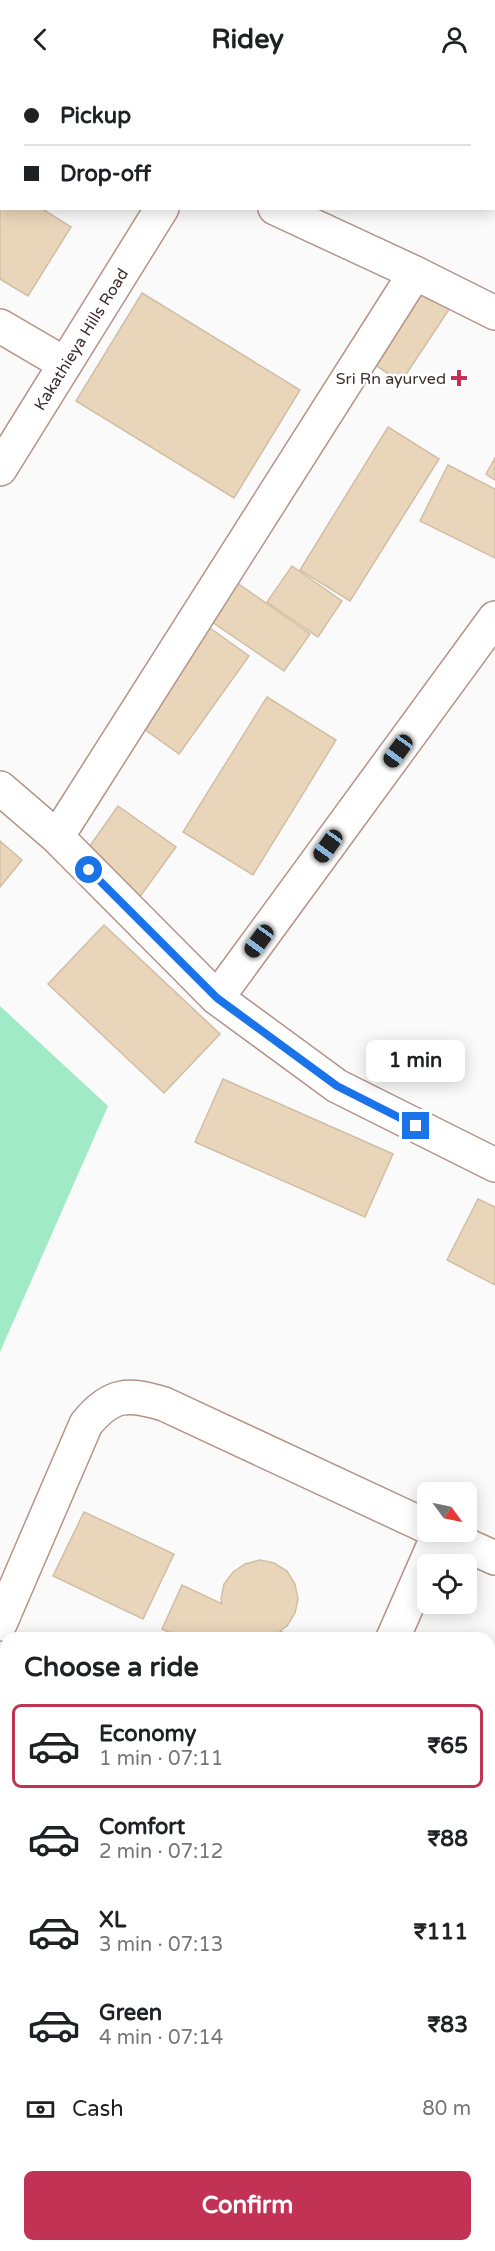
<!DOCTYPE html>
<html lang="en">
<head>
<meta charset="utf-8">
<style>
	body { margin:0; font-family:"Varela Round",sans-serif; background:#f2f2f2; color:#202124; height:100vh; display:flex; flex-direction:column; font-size:22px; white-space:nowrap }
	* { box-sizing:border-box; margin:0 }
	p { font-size:20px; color:#757577 }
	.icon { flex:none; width:33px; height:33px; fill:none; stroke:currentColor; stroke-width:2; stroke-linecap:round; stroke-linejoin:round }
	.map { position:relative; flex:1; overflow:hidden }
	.sheet { position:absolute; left:0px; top:1554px; width:495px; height:620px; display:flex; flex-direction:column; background:#fff; border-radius:18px 18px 0 0; box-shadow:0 3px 15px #0003 }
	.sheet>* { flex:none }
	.guide { position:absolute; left:0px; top:0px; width:495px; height:132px; box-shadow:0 3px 15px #0003; display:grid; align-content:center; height:132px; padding:0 24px; background:#fff }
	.needle { width:39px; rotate:123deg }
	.fabs { position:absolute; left:417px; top:1404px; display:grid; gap:12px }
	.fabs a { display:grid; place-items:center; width:60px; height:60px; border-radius:9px; background:#fff; box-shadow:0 3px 15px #0003; font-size:30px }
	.end { position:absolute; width:27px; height:27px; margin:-14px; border:8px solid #1a73e8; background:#fff; box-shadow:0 0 0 3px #fff }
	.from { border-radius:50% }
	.bubble { position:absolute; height:42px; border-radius:9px; background:#fff; box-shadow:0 3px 15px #0003; font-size:20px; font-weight:700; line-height:42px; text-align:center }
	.car { position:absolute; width:18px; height:36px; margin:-18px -9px; border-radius:8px; box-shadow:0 0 4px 2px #0007; background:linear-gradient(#222 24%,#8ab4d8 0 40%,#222 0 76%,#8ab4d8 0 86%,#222 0) }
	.guide b { display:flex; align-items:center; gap:21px; height:57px; font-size:22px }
	.guide b+b { border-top:2px solid #e0e0e0 }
	.guide i { width:15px; height:15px; background:#202124 }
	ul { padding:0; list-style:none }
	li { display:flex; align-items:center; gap:18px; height:84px; margin:0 12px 9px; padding:0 12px; border:3px solid transparent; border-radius:9px }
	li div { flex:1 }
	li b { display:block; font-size:22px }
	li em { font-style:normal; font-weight:700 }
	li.selected { border-color:#c23255 }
	li>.icon { width:54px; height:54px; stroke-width:1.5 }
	h2 { padding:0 24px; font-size:27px; line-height:72px }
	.pay { display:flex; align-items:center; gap:15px; height:66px; padding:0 24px; font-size:22px }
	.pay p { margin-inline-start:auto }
	.action { display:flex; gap:12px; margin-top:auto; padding:12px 24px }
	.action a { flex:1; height:69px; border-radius:9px; background:#c23255; color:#fff; font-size:24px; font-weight:700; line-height:69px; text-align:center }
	header { display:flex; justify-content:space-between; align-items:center; height:78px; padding:0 24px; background:#fff; font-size:27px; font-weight:700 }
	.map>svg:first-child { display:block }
</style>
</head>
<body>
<header><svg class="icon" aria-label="back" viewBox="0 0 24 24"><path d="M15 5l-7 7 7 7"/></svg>Ridey<svg class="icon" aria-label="person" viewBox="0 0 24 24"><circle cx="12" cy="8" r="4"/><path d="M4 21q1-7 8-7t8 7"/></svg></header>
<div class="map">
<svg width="495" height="2173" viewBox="0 0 495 2173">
	<rect width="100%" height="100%" fill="#fafafa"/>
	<polygon fill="#a1eac6" points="0,928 108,1028 0,1274"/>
	<g fill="#e9d5ba" stroke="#d1bea4" stroke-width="1.5">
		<polygon points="2,10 2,83 0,82"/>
		<polygon points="0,106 2,130 41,130 71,149 28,218 0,201"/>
		<polygon points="419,209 450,230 401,304 369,283"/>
		<polygon points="142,215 300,312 234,420 76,323"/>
		<polygon points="388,349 439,381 350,523 300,492"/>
		<polygon points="495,380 495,402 486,396"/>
		<polygon points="448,387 495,411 495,480 420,443"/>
		<polygon points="292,488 342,523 318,559 267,524"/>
		<polygon points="236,504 310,556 284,593 209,542"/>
		<polygon points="203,545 249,578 179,676 133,643"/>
		<polygon points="267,619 336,662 253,797 183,754"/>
		<polygon points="118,728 176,769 139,820 82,779"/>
		<polygon points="0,763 22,782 0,809"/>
		<polygon points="104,847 220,956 164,1015 48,906"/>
		<polygon points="223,1001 393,1076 365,1139 195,1064"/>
		<polygon points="478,1121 495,1129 495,1207 447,1182"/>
		<polygon points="84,1434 174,1476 143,1541 53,1498"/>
		<polygon points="260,1482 274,1485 287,1493 295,1506 298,1521 295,1535 287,1548 280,1553 295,1560 182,1560 162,1551 182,1507 222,1526 221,1521 224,1506 233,1494 245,1486"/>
		<polygon points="489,1641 495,1644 495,1781 489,1778"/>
		<polygon points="0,1700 6,1702 6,1741 0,1755"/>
		<polygon points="6,1827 6,1861 0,1858 0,1841"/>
		<polygon points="0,1871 6,1874 6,1980 0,1993"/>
		<polygon points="495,2139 495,2173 478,2173 481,2168 489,2168 489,2151"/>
		<polygon points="23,2168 118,2168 130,2173 21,2173"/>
		<polygon points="146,2168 177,2168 189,2173 144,2173"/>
	</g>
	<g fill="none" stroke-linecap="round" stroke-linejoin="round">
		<defs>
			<g id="minor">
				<polyline points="28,0 31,2"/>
				<polyline points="237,2 238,0"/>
				<polyline points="275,130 415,195 495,235"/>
				<polyline points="0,248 65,286"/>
				<path id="s1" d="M 0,391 L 162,130"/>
				<polyline points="0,710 57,759 217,920 337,1008 495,1087"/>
				<polyline points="57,759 415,195"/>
				<polyline points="217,920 495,540"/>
				<polyline points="437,1454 495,1480"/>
				<path d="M 0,1546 L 86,1346 C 111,1315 128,1315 164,1326 L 428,1449"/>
				<polyline points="393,1560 439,1455"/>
				<polyline points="0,1669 6,1671"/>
				<polyline points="489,1887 495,1890"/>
				<polyline points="489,1927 495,1914"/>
				<polyline points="0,2085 6,2072"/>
				<polyline points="219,2168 230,2173"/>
				<polyline points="380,2173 382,2168"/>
			</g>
		</defs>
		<use href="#minor" stroke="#b49489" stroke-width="36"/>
		<use href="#minor" stroke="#fff" stroke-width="33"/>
	</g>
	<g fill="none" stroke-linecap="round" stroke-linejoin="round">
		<polyline stroke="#1a73e8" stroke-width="8" points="89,792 217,920 337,1008 416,1048"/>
	</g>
	<path fill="#c23255" stroke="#fff" stroke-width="2" d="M456 291h6v6h6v6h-6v6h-6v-6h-6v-6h6z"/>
	<g text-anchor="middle" stroke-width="5" stroke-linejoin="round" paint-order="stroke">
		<g font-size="16" fill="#3e302c" stroke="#fff">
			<text dy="6" stroke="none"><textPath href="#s1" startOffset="153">Kakathieya Hills Road</textPath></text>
		</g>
		<g font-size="16" fill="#3e302c" stroke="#fff" text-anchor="end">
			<text x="446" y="306">Sri Rn ayurved</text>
		</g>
	</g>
</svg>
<div class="fabs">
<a><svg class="needle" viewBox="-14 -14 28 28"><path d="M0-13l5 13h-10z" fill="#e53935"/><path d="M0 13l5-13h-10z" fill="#757577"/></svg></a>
<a><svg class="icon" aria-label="locate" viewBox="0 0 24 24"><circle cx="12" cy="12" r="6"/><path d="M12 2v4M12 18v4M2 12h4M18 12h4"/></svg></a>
</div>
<i class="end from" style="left:89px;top:792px"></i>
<i class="end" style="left:416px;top:1048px"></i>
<div class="bubble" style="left:366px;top:962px;width:99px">1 min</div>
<i class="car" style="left:398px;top:673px;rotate:216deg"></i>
<i class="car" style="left:328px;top:768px;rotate:216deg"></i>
<i class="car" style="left:259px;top:863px;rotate:216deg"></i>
<div class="guide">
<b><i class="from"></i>Pickup</b>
<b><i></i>Drop-off</b>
</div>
<section class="sheet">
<h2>Choose a ride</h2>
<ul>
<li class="selected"><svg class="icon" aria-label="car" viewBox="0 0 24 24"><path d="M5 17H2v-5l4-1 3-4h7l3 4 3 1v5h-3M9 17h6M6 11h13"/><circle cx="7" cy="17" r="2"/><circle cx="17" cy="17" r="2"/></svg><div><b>Economy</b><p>1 min · 07:11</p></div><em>₹65</em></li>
<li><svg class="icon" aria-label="car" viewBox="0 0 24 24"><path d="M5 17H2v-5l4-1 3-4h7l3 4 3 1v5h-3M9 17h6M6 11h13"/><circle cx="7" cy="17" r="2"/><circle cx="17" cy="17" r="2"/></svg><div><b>Comfort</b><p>2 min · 07:12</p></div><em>₹88</em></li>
<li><svg class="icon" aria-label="car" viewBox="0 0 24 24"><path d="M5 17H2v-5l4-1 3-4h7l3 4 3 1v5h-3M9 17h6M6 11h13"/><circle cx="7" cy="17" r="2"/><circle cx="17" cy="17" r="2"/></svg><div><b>XL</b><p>3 min · 07:13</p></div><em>₹111</em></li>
<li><svg class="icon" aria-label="car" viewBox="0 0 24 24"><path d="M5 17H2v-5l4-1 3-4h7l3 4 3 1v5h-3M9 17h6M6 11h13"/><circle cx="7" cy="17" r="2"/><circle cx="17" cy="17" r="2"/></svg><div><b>Green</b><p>4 min · 07:14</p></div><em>₹83</em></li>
</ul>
<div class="pay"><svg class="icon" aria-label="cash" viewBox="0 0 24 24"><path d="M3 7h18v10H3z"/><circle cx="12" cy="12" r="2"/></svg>Cash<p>80 m</p></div>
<div class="action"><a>Confirm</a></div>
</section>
</div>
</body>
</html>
